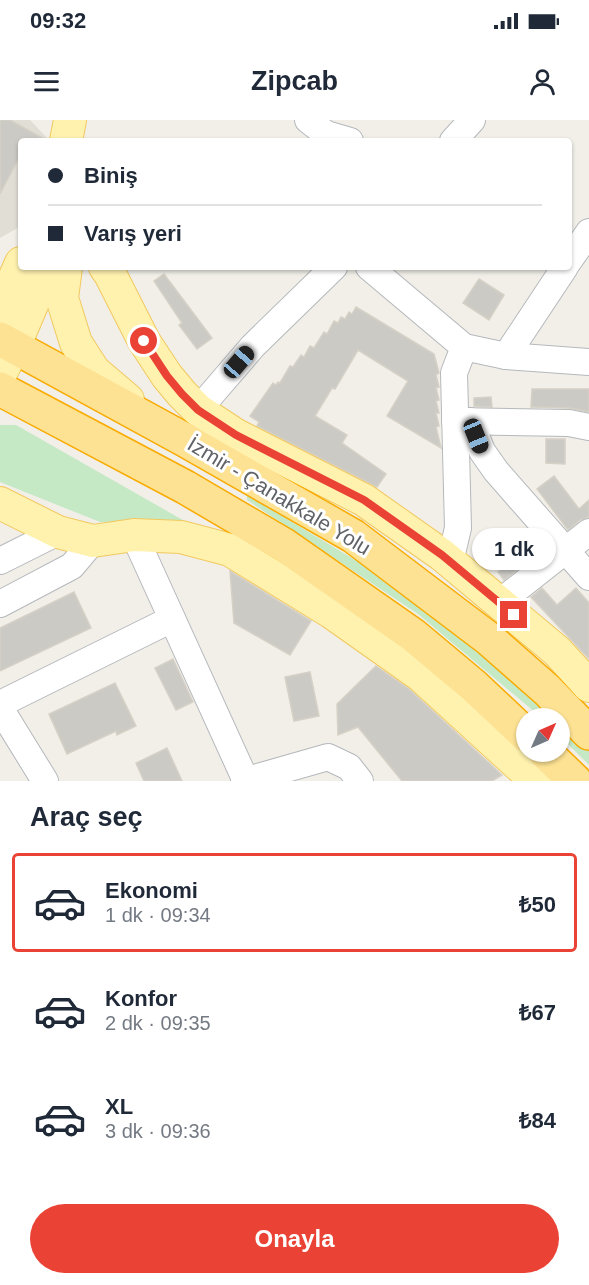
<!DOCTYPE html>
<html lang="tr">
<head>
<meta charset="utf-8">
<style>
	body { margin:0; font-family:Arial,sans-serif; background:#f2f2f3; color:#1f2937; height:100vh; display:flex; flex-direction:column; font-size:22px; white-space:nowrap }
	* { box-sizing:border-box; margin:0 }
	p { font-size:20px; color:#747a83 }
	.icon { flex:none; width:33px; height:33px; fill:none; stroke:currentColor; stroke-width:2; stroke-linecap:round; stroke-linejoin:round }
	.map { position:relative; height:661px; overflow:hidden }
	.panel { display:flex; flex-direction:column; background:#fff; flex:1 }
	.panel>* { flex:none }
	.banner { position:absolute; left:18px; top:18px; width:554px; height:132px; border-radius:6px; box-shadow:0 2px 4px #0004; display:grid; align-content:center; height:132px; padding:0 30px; background:#fff }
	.needle { width:39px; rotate:45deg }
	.controls { position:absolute; left:516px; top:588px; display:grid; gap:12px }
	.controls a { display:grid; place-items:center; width:54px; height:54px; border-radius:50%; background:#fff; box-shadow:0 2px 4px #0004; font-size:30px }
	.end { position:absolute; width:27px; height:27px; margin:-14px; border:8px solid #ea4335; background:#fff; box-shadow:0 0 0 3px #fff }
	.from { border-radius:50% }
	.bubble { position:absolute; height:42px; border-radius:21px; background:#fff; box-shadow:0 2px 4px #0004; font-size:20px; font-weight:700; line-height:42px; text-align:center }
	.car { position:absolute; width:18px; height:36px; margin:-18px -9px; border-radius:8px; box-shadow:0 0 4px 2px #0007; background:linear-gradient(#222 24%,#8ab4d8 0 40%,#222 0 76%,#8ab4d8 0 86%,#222 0) }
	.banner b { display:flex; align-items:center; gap:21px; height:57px; font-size:22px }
	.banner b+b { border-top:2px solid #e0e1e3 }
	.banner i { width:15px; height:15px; background:#1f2937 }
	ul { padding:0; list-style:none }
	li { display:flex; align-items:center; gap:18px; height:99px; margin:0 12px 9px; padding:0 18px; border:3px solid transparent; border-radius:6px }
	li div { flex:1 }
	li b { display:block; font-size:22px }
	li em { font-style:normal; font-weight:700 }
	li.on { border-color:#ea4335 }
	li>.icon { width:54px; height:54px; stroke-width:1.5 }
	h2 { padding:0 30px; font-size:27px; line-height:72px }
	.primary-button { display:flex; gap:12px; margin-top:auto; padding:12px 30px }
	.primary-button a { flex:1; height:69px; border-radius:36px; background:#ea4335; color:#fff; font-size:24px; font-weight:700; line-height:69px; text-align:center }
	.status { display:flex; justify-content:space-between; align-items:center; height:42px; padding:0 30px; background:#fff; direction:ltr }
	.status svg { height:16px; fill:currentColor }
	header { display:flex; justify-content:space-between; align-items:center; height:78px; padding:0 30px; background:#fff; font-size:27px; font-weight:700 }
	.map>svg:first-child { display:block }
</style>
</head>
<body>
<div class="status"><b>09:32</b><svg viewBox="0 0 49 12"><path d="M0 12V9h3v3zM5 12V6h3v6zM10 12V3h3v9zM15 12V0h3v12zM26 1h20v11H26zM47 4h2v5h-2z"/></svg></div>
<header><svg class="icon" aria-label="menu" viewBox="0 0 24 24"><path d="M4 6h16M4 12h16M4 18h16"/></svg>Zipcab<svg class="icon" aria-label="person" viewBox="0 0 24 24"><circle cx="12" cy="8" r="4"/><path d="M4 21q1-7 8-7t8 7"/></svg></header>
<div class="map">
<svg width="589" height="661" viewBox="0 0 589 661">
	<rect width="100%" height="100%" fill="#f1efe8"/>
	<polygon fill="#e1ded6" points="0,0 30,0 49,20 21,21 21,106 0,118"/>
	<g fill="#c5e8c5">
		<polygon points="0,305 16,305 188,403 100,402 0,362"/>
		<polygon points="247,375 425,482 557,598 542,598 418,494 247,380"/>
		<polygon points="560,601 589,629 589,645 560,616"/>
	</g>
	<g fill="#cccac5" stroke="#d6d1c6" stroke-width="1.5">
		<polygon points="0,0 10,0 48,21 21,21 21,34 0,74"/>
		<polygon points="164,154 212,218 197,229 179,205 182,203 154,161"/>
		<polygon points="479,159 504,175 489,200 463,183"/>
		<polygon points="356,187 434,234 439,253 436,255 439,267 436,268 439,280 436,281 439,293 436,293 439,306 436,307 441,328 387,296 408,261 358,230 335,269 332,268 315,296 347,315 342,323 386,354 377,367 257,306 259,302 250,296 273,263 276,265 278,262 280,263 290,246 293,247 301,235 304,237 310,226 314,228 324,212 327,214 334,201 338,203 341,197 345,199 349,192 352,194"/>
		<polygon points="532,269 589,269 589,292 569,288 531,287"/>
		<polygon points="491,277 492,287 474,286 474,278"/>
		<polygon points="546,319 565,319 565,344 546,343"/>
		<polygon points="554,356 579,389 589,380 589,397 580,400 568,410 537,369"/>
		<polygon points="538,421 544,429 504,460 498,452"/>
		<polygon points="230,451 311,501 290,535 234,503"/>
		<polygon points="542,468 557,485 576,468 589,483 589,539 531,477"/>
		<polygon points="74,472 91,508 0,551 0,508"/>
		<polygon points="173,539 193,582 176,590 155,548"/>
		<polygon points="376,546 409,569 502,655 492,661 402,661 358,607 338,615 337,584"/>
		<polygon points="310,552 319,596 294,601 285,557"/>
		<polygon points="115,563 136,606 117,615 116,611 67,634 49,594"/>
		<polygon points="167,628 182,661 144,661 136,643"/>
	</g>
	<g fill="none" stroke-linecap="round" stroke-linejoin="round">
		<defs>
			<g id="minor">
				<polyline points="308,0 326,14 350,21"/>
				<polyline points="453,21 472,0"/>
				<polyline points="568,142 589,112"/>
				<polyline points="369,147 464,227"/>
				<polyline points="506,236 589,242"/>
				<polyline points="198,290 253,226 334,147"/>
				<polyline points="455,301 569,303 589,307"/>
				<polyline points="470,301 482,331 496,351 589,457"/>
				<polyline points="134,415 246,661"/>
				<polyline points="0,441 58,412"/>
				<polyline points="450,442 458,408 454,253 464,227 506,236 565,147"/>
				<polyline points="500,482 589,412"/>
				<polyline points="0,484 72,446 93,421"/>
				<polyline points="0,584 172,499"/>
				<polyline points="0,588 45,661"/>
				<polyline points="244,661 328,637 349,647 360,661"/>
			</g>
			<g id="major">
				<polyline points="66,21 70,0"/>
				<polyline points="66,147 62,178 76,223 94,251 128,280"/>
				<polyline points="105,147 110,154 144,221 167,256 182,274 198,290 236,315 364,380 442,435 557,531 589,566"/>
				<polyline points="0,190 21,143"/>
				<polyline points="0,255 14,227 48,147"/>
				<polyline points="0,383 58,412 93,421 134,415 181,417 230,430 331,492 420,555 536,661"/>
			</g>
			<g id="highway">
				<polyline points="0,219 185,320 353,416 489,519 547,570 589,613"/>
				<polyline points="0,269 185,367 284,425 413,515 474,566 526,615"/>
				<polyline points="545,632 575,661"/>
			</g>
		</defs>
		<use href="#minor" stroke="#b5b8bc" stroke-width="28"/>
		<use href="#major" stroke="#f2c960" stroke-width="34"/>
		<use href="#highway" stroke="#f9ab00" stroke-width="36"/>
		<use href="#minor" stroke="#fff" stroke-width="26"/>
		<use href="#major" stroke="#fff2af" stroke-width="32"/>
		<use href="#highway" stroke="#fde293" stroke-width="33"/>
	</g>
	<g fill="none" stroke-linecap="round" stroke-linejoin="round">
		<polyline stroke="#ea4335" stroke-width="8" points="144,221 167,256 182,274 198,290 236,315 364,380 442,435 514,495"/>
	</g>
	<g text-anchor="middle" stroke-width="6" stroke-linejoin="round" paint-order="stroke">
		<g font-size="21" fill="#5f6368" stroke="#fff">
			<text transform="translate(279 376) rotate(31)" y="7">İzmir - Çanakkale Yolu</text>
		</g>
	</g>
</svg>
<div class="controls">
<a><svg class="needle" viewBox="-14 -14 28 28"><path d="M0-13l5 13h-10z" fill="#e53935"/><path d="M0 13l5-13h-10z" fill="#747a83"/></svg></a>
</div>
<i class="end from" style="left:144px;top:221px"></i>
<i class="end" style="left:514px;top:495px"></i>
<div class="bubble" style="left:472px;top:408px;width:84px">1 dk</div>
<i class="car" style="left:239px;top:242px;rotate:41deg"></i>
<i class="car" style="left:476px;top:316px;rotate:158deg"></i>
<div class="banner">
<b><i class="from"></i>Biniş</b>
<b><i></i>Varış yeri</b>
</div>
</div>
<section class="panel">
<h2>Araç seç</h2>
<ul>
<li class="on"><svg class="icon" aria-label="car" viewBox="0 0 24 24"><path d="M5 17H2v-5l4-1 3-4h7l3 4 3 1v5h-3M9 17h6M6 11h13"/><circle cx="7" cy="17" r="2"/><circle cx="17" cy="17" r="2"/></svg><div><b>Ekonomi</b><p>1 dk · 09:34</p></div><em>₺50</em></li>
<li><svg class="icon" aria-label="car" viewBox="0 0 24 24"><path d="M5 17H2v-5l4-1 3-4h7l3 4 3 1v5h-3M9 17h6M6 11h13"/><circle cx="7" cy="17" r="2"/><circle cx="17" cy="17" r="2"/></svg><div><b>Konfor</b><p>2 dk · 09:35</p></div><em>₺67</em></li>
<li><svg class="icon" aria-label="car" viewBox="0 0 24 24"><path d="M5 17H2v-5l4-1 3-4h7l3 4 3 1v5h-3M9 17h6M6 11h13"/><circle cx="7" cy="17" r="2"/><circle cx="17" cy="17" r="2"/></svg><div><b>XL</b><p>3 dk · 09:36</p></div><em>₺84</em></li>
</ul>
<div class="primary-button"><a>Onayla</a></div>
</section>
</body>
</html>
